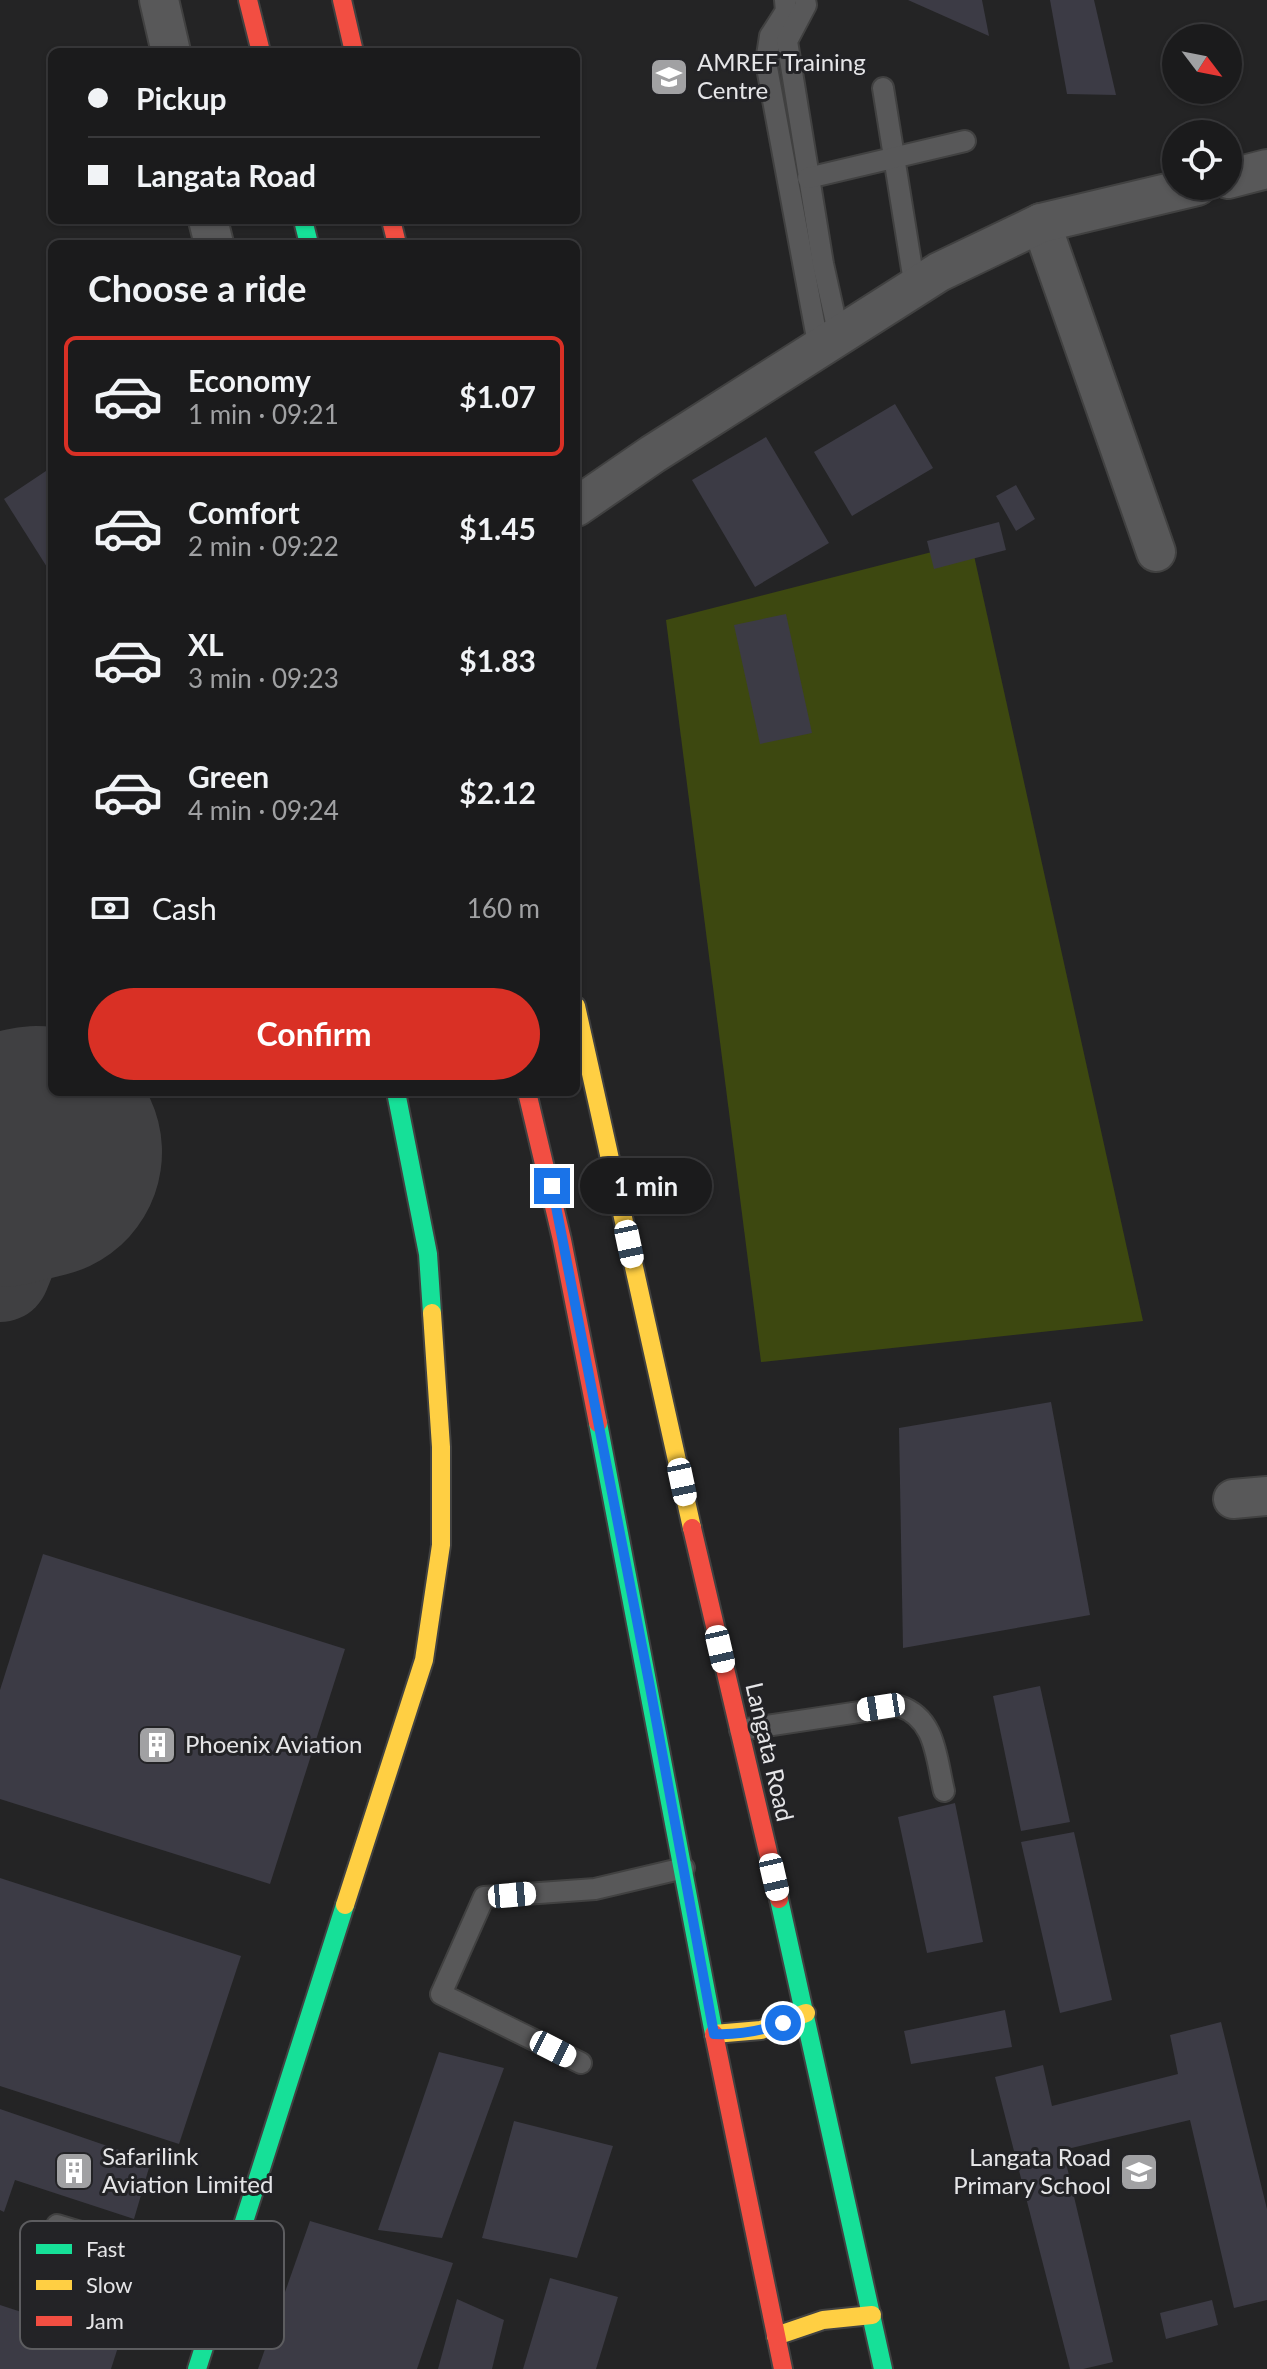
<!DOCTYPE html>
<html lang="en">
<head>
<meta charset="utf-8">
<style>
	body { margin:0; font-family:Lato,sans-serif; background:#282829; color:#f1f3f6; height:100vh; display:flex; flex-direction:column; font-size:30px; white-space:nowrap }
	* { box-sizing:border-box; margin:0 }
	p { font-size:26px; color:#a0a1a3 }
	.icon { flex:none; width:44px; height:44px; fill:none; stroke:currentColor; stroke-width:2; stroke-linecap:round; stroke-linejoin:round }
	.map { position:relative; flex:1; overflow:hidden }
	.details { position:absolute; left:48px; top:240px; width:532px; height:856px; display:flex; flex-direction:column; background:#1b1b1c; border-radius:12px; box-shadow:0 2px 6px #0004,0 0 0 2px #39393b }
	.details>* { flex:none }
	.top-card { position:absolute; left:48px; top:48px; width:532px; height:176px; border-radius:12px; box-shadow:0 2px 6px #0004,0 0 0 2px #39393b; display:grid; align-content:center; height:176px; padding:0 40px; background:#1b1b1c }
	.needle { width:52px; rotate:122deg }
	.tools { position:absolute; left:1162px; top:24px; display:grid; gap:16px }
	.tools a { display:grid; place-items:center; width:80px; height:80px; border-radius:50%; background:#1b1b1c; box-shadow:0 2px 6px #0004,0 0 0 2px #39393b; font-size:40px }
	.end { position:absolute; width:36px; height:36px; margin:-18px; border:10px solid #1a73e8; background:#fff; box-shadow:0 0 0 4px #fff }
	.from { border-radius:50% }
	.bubble { position:absolute; height:56px; border-radius:28px; background:#1b1b1c; box-shadow:0 2px 6px #0004,0 0 0 2px #39393b; font-size:26px; font-weight:700; line-height:56px; text-align:center }
	.car { position:absolute; width:24px; height:48px; margin:-24px -12px; border-radius:10px; box-shadow:0 0 6px 2px #0007; background:linear-gradient(#fff 24%,#345 0 40%,#fff 0 76%,#345 0 86%,#fff 0) }
	.top-card b { display:flex; align-items:center; gap:28px; height:76px; font-size:30px }
	.top-card b+b { border-top:2px solid #39393b }
	.top-card i { width:20px; height:20px; background:#f1f3f6 }
	ul { padding:0; list-style:none }
	li { display:flex; align-items:center; gap:24px; height:120px; margin:0 16px 12px; padding:0 24px; border:4px solid transparent; border-radius:12px }
	li div { flex:1 }
	li b { display:block; font-size:30px }
	li em { font-style:normal; font-weight:700 }
	li.current { border-color:#d93025 }
	li>.icon { width:72px; height:72px; stroke-width:1.5 }
	h2 { padding:0 40px; font-size:36px; line-height:96px }
	.pay { display:flex; align-items:center; gap:20px; height:88px; padding:0 40px; font-size:30px }
	.pay p { margin-inline-start:auto }
	.primary-button { display:flex; gap:16px; margin-top:auto; padding:16px 40px }
	.primary-button a { flex:1; height:92px; border-radius:48px; background:#d93025; color:#fff; font-size:32px; font-weight:700; line-height:92px; text-align:center }
	.map>svg:first-child { display:block }
</style>
</head>
<body>
<div class="map">
<svg width="1267" height="2369" viewBox="0 0 1267 2369">
	<rect width="100%" height="100%" fill="#242425"/>
	<polygon fill="#3d4810" points="971,542 1143,1321 761,1362 666,620"/>
	<g fill="none" stroke-linecap="round" stroke-linejoin="round">
		<polyline stroke="#404042" stroke-width="100" points="0,1272 11,1245"/>
		<polyline stroke="#404042" stroke-width="252" points="0,1161 36,1152"/>
	</g>
	<g fill="#3c3b45">
		<polygon points="908,0 982,0 989,36"/>
		<polygon points="1050,0 1094,0 1116,95 1067,94"/>
		<polygon points="895,404 933,468 852,516 814,452"/>
		<polygon points="766,437 829,543 755,587 692,480"/>
		<polygon points="52,467 52,575 4,499"/>
		<polygon points="1016,485 1035,519 1016,531 996,496"/>
		<polygon points="999,522 1006,550 934,569 927,541"/>
		<polygon points="786,614 812,733 760,744 734,625"/>
		<polygon points="1051,1402 1090,1615 903,1648 899,1428"/>
		<polygon points="43,1554 345,1649 270,1884 0,1799 0,1690"/>
		<polygon points="1040,1686 1070,1822 1021,1831 993,1696"/>
		<polygon points="955,1803 983,1942 927,1953 898,1817"/>
		<polygon points="1074,1832 1112,2000 1060,2013 1021,1842"/>
		<polygon points="0,1878 241,1956 179,2144 0,2086"/>
		<polygon points="1005,2010 1012,2047 911,2064 904,2031"/>
		<polygon points="1221,2022 1267,2209 1267,2300 1234,2308 1190,2120 1063,2150 1113,2362 1083,2369 1070,2369 995,2077 1043,2065 1052,2106 1178,2074 1170,2035"/>
		<polygon points="439,2052 504,2068 442,2238 378,2230"/>
		<polygon points="0,2109 151,2161 134,2219 15,2180 4,2212 0,2210"/>
		<polygon points="514,2121 613,2146 577,2258 482,2238"/>
		<polygon points="310,2221 453,2263 417,2369 258,2369"/>
		<polygon points="550,2278 618,2297 596,2369 523,2369"/>
		<polygon points="457,2299 504,2320 492,2369 438,2369"/>
		<polygon points="1212,2300 1218,2325 1166,2339 1160,2313"/>
		<polygon points="0,2305 119,2344 111,2369 0,2369"/>
	</g>
	<g fill="none" stroke-linecap="round" stroke-linejoin="round">
		<defs>
			<g id="lane">
				<polyline points="785,0 786,11 770,36 766,62 819,349"/>
				<polyline points="805,0 806,5 787,41 823,264 839,336"/>
				<polyline points="883,88 915,288"/>
				<polyline points="808,178 965,141"/>
				<path d="M 740,1730 L 899,1706 C 936,1718 936,1758 944,1791"/>
				<polyline points="581,2063 441,1994 484,1897 595,1889 684,1868"/>
				<polyline points="57,2225 157,2255 226,2282"/>
			</g>
			<g id="street">
				<polyline points="159,0 171,52"/>
				<polyline points="1228,179 1267,169"/>
				<polyline points="208,220 214,244"/>
				<polyline points="1041,223 1156,552"/>
				<polyline points="576,507 653,454 939,272 1041,223 1197,186"/>
				<polyline points="1233,1499 1267,1496"/>
			</g>
			<g id="fast">
				<polyline points="303,220 309,244"/>
				<polyline points="396,1092 428,1254 432,1313"/>
				<polyline points="598,1423 714,2034"/>
				<polyline points="779,1899 883,2369"/>
				<polyline points="197,2369 345,1905"/>
			</g>
			<g id="slow">
				<polyline points="576,1006 692,1528"/>
				<polyline points="345,1905 424,1660 441,1545 441,1447 432,1313"/>
				<polyline points="714,2034 761,2030 806,2013"/>
				<polyline points="776,2336 823,2320 872,2315"/>
			</g>
			<g id="jam">
				<polyline points="248,0 261,52"/>
				<polyline points="342,0 354,52"/>
				<polyline points="391,220 397,244"/>
				<polyline points="527,1092 562,1240 598,1423"/>
				<polyline points="692,1528 779,1899"/>
				<polyline points="714,2034 783,2369"/>
			</g>
		</defs>
		<use href="#lane" stroke="#414141" stroke-width="24"/>
		<use href="#street" stroke="#414141" stroke-width="42"/>
		<use href="#fast" stroke="#414141" stroke-width="22"/>
		<use href="#slow" stroke="#414141" stroke-width="22"/>
		<use href="#jam" stroke="#414141" stroke-width="22"/>
		<use href="#lane" stroke="#585859" stroke-width="20"/>
		<use href="#street" stroke="#585859" stroke-width="38"/>
		<use href="#fast" stroke="#16e098" stroke-width="18"/>
		<use href="#slow" stroke="#ffcf43" stroke-width="18"/>
		<use href="#jam" stroke="#f24e42" stroke-width="18"/>
	</g>
	<g fill="none" stroke-linecap="round" stroke-linejoin="round">
		<path stroke="#1a73e8" stroke-width="10" d="M 552,1186 L 650,1687 L 714,2034 C 739,2035 759,2032 783,2023"/>
	</g>
	<defs>
		<symbol id="school-square" viewBox="-11 -11 22 22"><rect x="-9" y="-9" width="18" height="18" rx="4" fill="#a1a1a3" stroke="#232326"/><path d="M0-5L7-2L0 1L-7-2ZM-4 1L0 2.5L4 1V4Q0 6-4 4Z" fill="#fff"/></symbol>
		<symbol id="building-square" viewBox="-11 -11 22 22"><rect x="-9" y="-9" width="18" height="18" rx="4" fill="#a1a1a3" stroke="#232326"/><path d="M-4-6H4V6H1V3H-1V6H-4ZM-2.5-4.3h1.7v1.8h-1.7ZM.8-4.3h1.7v1.8H.8ZM-2.5-1h1.7V.8h-1.7ZM.8-1h1.7V.8H.8Z" fill="#fff"/></symbol>
	</defs>
	<g fill-rule="evenodd">
		<use href="#school-square" x="647" y="55" width="44" height="44"/>
		<use href="#building-square" x="135" y="1723" width="44" height="44"/>
		<use href="#building-square" x="52" y="2149" width="44" height="44"/>
		<use href="#school-square" x="1117" y="2150" width="44" height="44"/>
	</g>
	<g text-anchor="middle" stroke-width="6" stroke-linejoin="round" paint-order="stroke">
		<g font-size="24" fill="#e5e5e7" stroke="#232326" text-anchor="start">
			<text x="697" y="71">AMREF Training<tspan x="697" dy="28">Centre</tspan></text>
			<text x="185" y="1753">Phoenix Aviation</text>
			<text x="102" y="2165">Safarilink<tspan x="102" dy="28">Aviation Limited</tspan></text>
			<text x="1111" y="2166" text-anchor="end">Langata Road<tspan x="1111" dy="28">Primary School</tspan></text>
		</g>
		<g font-size="24" fill="#e5e5e7" stroke="#232326">
			<text transform="translate(769 1752) rotate(77)" y="8">Langata Road</text>
		</g>
	</g>
	<rect x="20" y="2221" width="264" height="128" rx="12" fill="#232326" stroke="#5d5d60" stroke-width="2"/>
	<rect x="36" y="2244" width="36" height="10" fill="#16e098"/>
	<rect x="36" y="2280" width="36" height="10" fill="#ffcf43"/>
	<rect x="36" y="2316" width="36" height="10" fill="#f24e42"/>
	<g font-size="22" fill="#e5e5e7">
		<text x="86" y="2257">Fast</text>
		<text x="86" y="2293">Slow</text>
		<text x="86" y="2329">Jam</text>
	</g>
</svg>
<div class="tools">
<a><svg class="needle" viewBox="-14 -14 28 28"><path d="M0-13l5 13h-10z" fill="#e53935"/><path d="M0 13l5-13h-10z" fill="#a0a1a3"/></svg></a>
<a><svg class="icon" aria-label="locate" viewBox="0 0 24 24"><circle cx="12" cy="12" r="6"/><path d="M12 2v4M12 18v4M2 12h4M18 12h4"/></svg></a>
</div>
<i class="end from" style="left:783px;top:2023px"></i>
<i class="end" style="left:552px;top:1186px"></i>
<div class="bubble" style="left:580px;top:1158px;width:132px">1 min</div>
<i class="car" style="left:629px;top:1244px;rotate:168deg"></i>
<i class="car" style="left:682px;top:1482px;rotate:168deg"></i>
<i class="car" style="left:720px;top:1649px;rotate:167deg"></i>
<i class="car" style="left:881px;top:1707px;rotate:261deg"></i>
<i class="car" style="left:774px;top:1877px;rotate:167deg"></i>
<i class="car" style="left:512px;top:1895px;rotate:85deg"></i>
<i class="car" style="left:553px;top:2049px;rotate:117deg"></i>
<div class="top-card">
<b><i class="from"></i>Pickup</b>
<b><i></i>Langata Road</b>
</div>
<section class="details">
<h2>Choose a ride</h2>
<ul>
<li class="current"><svg class="icon" aria-label="car" viewBox="0 0 24 24"><path d="M5 17H2v-5l4-1 3-4h7l3 4 3 1v5h-3M9 17h6M6 11h13"/><circle cx="7" cy="17" r="2"/><circle cx="17" cy="17" r="2"/></svg><div><b>Economy</b><p>1 min · 09:21</p></div><em>$1.07</em></li>
<li><svg class="icon" aria-label="car" viewBox="0 0 24 24"><path d="M5 17H2v-5l4-1 3-4h7l3 4 3 1v5h-3M9 17h6M6 11h13"/><circle cx="7" cy="17" r="2"/><circle cx="17" cy="17" r="2"/></svg><div><b>Comfort</b><p>2 min · 09:22</p></div><em>$1.45</em></li>
<li><svg class="icon" aria-label="car" viewBox="0 0 24 24"><path d="M5 17H2v-5l4-1 3-4h7l3 4 3 1v5h-3M9 17h6M6 11h13"/><circle cx="7" cy="17" r="2"/><circle cx="17" cy="17" r="2"/></svg><div><b>XL</b><p>3 min · 09:23</p></div><em>$1.83</em></li>
<li><svg class="icon" aria-label="car" viewBox="0 0 24 24"><path d="M5 17H2v-5l4-1 3-4h7l3 4 3 1v5h-3M9 17h6M6 11h13"/><circle cx="7" cy="17" r="2"/><circle cx="17" cy="17" r="2"/></svg><div><b>Green</b><p>4 min · 09:24</p></div><em>$2.12</em></li>
</ul>
<div class="pay"><svg class="icon" aria-label="cash" viewBox="0 0 24 24"><path d="M3 7h18v10H3z"/><circle cx="12" cy="12" r="2"/></svg>Cash<p>160 m</p></div>
<div class="primary-button"><a>Confirm</a></div>
</section>
</div>
</body>
</html>
